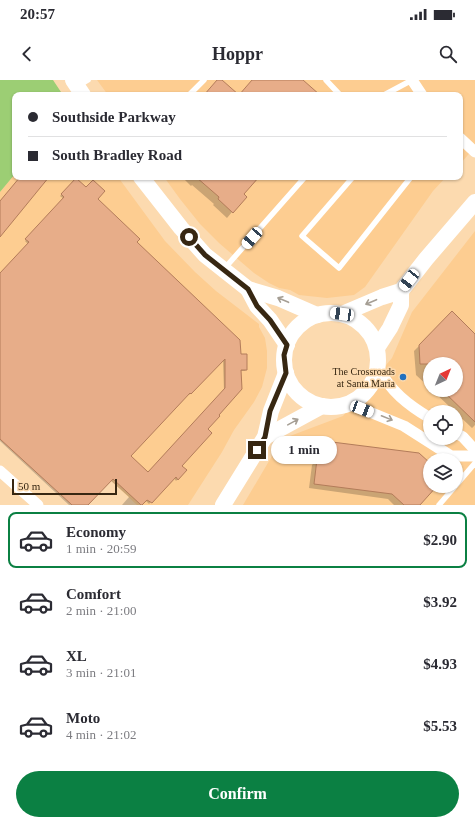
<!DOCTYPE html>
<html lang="en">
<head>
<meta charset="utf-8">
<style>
	body { margin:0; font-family:"Times New Roman",serif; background:#f7f7f7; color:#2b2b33; height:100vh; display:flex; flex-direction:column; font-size:15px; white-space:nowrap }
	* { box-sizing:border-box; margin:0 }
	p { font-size:13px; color:#7c7c81 }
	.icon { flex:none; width:22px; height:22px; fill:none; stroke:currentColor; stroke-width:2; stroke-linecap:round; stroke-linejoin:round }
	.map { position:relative; height:425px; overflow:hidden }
	.panel { display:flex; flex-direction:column; background:#fff; flex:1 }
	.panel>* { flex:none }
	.top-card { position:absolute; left:12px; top:12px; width:451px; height:88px; border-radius:8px; box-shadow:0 1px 3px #0004; display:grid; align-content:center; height:88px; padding:0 16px; background:#fff }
	.needle { width:26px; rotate:43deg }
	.fabs { position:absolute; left:423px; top:277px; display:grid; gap:8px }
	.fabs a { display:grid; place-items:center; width:40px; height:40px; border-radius:50%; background:#fff; box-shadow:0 1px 3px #0004; font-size:20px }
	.scale { position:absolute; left:12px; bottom:10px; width:105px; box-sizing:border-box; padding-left:4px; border:2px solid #372712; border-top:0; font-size:11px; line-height:14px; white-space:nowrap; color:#372712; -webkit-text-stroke:3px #fcdaaf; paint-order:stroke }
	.end { position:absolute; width:18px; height:18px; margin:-9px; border:5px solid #372712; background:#fff; box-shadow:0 0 0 2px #fff }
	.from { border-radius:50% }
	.bubble { position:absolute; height:28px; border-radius:14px; background:#fff; box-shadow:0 1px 3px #0004; font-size:13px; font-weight:800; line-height:28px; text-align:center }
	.car { position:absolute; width:12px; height:24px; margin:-12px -6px; border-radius:5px; box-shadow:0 0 3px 1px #0007; background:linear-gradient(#fff 24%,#345 0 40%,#fff 0 76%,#345 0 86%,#fff 0) }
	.top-card b { display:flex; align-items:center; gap:14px; height:38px; font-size:15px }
	.top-card b+b { border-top:1px solid #e1e1e2 }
	.top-card i { width:10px; height:10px; background:#2b2b33 }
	ul { padding:7px 0 0; list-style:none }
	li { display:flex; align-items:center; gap:12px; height:56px; margin:0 8px 6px; padding:0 8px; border:2px solid transparent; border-radius:8px }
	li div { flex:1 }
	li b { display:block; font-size:15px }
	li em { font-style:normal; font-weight:800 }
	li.active { border-color:#0b8043 }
	li>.icon { width:36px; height:36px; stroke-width:1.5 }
	.button { display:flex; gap:8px; margin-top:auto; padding:8px 16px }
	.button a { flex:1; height:46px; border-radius:24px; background:#0b8043; color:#fff; font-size:16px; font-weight:800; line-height:46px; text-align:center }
	.status { display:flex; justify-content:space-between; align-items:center; height:28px; padding:0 20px; background:#fff; direction:ltr }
	.status svg { height:11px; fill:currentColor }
	header { display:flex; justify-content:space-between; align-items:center; height:52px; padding:0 16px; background:#fff; font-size:18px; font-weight:800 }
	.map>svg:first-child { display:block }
</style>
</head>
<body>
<div class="status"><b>20:57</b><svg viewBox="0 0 49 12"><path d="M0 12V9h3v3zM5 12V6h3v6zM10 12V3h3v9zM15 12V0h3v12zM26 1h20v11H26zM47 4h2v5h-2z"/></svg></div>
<header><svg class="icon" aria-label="back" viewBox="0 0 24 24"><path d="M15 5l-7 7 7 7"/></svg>Hoppr<svg class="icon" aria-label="search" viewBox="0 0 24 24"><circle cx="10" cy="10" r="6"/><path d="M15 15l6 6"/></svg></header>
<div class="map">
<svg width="475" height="425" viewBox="0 0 475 425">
	<rect width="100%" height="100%" fill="#fcdaaf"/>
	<g fill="#fdcd91" fill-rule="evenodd">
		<polygon points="97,0 475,0 475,67 460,84 460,15 108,15"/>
		<polygon points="15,94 15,97 118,97 165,161 195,192 216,211 259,244 259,247 265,258 267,271 267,288 262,307 254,322 234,350 222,372 188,425 137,425 0,297 0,112"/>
		<polygon points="164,97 446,97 433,111 365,207 354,215 327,218 299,215 290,210 279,208 269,203 254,193 219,163 200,144 180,119"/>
		<path d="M 475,151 L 475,425 L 243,425 L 282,359 L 343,336 L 392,278 L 412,232 ZM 430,284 L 456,284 L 456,310 L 430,310 ZM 430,332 L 456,332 L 456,358 L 430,358 ZM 430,380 L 456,380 L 456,406 L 430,406 Z"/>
	</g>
	<polygon fill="#9cce74" points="0,0 53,0 63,15 15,15 15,94 0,112"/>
	<g fill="#0003" fill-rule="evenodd">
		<polygon points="182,97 258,97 243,114 232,132 227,138 213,125 214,124 192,105 191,106"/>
		<path d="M 76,100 L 96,119 L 240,275 L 246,290 L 245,291 L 240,291 L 207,349 L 181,386 L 186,390 L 176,401 L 174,398 L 149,424 L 145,420 L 141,425 L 122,425 L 129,417 L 110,400 L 87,425 L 69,425 L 0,361 L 0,194 L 28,164 L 25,161 L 64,119 L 60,116 ZM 223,278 L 224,311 L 148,393 L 130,376 L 188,314 L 189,315 Z"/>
		<polygon points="452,233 475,255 475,345 472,348 432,310 456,310 456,284 430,284 430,308 416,295 414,271"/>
		<polygon points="332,363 430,385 430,406 436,406 418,425 394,425 388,419 309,408 312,385"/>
	</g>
	<g fill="#e7ad89" stroke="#b37c5a" fill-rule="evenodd">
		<polygon points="217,0 222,0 239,15 252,0 303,0 320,15 204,15"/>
		<polygon points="20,97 49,97 0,157 0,121"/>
		<polygon points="196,97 259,97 244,114 247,117 233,133 218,119 219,117"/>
		<path d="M 76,98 L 86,107 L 93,100 L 105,111 L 98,119 L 140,159 L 137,162 L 240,260 L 241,274 L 247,274 L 247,290 L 241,290 L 242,309 L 219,335 L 220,336 L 208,349 L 212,353 L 182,386 L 187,390 L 178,400 L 176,397 L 152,423 L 147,420 L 142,425 L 141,425 L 113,399 L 88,425 L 72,425 L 0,359 L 0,193 L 29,162 L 25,159 L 64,117 L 61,114 ZM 225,279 L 225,308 L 148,392 L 131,376 L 190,313 L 191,314 Z"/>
		<polygon points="452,231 475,254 475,342 442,310 456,310 456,284 420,284 419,265"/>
		<polygon points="332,362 419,373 430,383 430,406 437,406 420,425 404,425 392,414 314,404 317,379"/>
	</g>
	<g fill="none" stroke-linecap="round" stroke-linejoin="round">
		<g stroke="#fff" stroke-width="5.5">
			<polyline points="326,0 340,15"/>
			<polyline points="78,6 88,0"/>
			<polyline points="189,15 204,0"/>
			<polyline points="384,15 412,0"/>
			<polyline points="353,97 302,156 339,188 411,97"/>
			<polyline points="224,189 305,97"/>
			<polyline points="439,425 475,383"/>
		</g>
		<g stroke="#fff" stroke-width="11">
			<polyline points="412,0 422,15"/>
			<polyline points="460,58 475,72"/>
			<path d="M 378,287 C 390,311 408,325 430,338"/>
			<polyline points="350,324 404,346 451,376 475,376"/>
			<polyline points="456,353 463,357 475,370"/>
			<polyline points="0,391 38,425"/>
		</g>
		<g stroke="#fff" stroke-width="16">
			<polyline points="73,0 83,15"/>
			<polyline points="141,97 181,148 205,175 248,209 278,218 317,235"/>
			<polyline points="248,209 257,226 270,240 287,265"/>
			<circle cx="331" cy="280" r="47"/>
			<polyline points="342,234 382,217 401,211 426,179 475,122"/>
			<polyline points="377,268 390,248 401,225 401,211"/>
			<polyline points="265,357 322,326"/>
			<polyline points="223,425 265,357 271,331 286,293"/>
		</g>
	</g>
	<defs><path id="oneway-shaft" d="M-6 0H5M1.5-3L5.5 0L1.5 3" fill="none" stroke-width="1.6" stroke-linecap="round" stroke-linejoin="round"/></defs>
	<g stroke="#a59e94">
		<use href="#oneway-shaft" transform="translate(283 220) rotate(-157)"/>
		<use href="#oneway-shaft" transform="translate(371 222) rotate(157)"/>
		<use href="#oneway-shaft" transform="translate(387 338) rotate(22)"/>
		<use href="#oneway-shaft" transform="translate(293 342) rotate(-29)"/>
	</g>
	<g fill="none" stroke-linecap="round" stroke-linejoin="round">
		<polyline stroke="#372712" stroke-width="5" points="189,157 205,175 248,209 257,226 270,240 287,265 284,275 286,293 270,331 265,357 257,370"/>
	</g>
	<circle fill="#2170bf" stroke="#fcdaaf" stroke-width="1.5" cx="403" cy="297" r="4"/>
	<g text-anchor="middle" stroke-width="3" stroke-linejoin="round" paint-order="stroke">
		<g font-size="10" fill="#372712" stroke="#fcdaaf" text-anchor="end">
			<text x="395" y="295">The Crossroads<tspan x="395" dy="12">at Santa Maria</tspan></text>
		</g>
	</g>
</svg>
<div class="fabs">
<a><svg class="needle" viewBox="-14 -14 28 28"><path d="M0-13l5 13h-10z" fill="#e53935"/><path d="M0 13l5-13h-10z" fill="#7c7c81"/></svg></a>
<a><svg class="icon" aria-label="locate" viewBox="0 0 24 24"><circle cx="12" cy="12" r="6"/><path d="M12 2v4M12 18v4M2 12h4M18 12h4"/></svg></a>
<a><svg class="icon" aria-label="layers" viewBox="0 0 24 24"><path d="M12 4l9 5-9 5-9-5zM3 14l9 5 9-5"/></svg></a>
</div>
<div class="scale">50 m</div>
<i class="end from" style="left:189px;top:157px"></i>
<i class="end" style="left:257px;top:370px"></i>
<div class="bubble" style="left:271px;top:356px;width:66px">1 min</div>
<i class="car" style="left:252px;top:158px;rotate:221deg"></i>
<i class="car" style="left:409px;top:200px;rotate:218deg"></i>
<i class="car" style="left:342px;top:234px;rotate:278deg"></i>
<i class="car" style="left:362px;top:329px;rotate:111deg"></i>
<div class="top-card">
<b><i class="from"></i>Southside Parkway</b>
<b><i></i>South Bradley Road</b>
</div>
</div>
<section class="panel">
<ul>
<li class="active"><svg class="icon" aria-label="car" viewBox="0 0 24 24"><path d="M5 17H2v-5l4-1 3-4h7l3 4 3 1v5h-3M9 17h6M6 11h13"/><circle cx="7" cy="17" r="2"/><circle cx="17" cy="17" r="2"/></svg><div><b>Economy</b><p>1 min · 20:59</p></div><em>$2.90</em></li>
<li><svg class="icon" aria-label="car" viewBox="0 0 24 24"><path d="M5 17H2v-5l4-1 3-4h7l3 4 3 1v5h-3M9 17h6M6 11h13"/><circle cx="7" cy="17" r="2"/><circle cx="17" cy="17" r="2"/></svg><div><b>Comfort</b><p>2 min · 21:00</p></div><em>$3.92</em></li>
<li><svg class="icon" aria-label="car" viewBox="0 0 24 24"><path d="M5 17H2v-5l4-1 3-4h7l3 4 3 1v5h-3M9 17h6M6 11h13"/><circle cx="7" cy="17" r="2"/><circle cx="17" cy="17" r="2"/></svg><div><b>XL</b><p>3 min · 21:01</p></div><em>$4.93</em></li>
<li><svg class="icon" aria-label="car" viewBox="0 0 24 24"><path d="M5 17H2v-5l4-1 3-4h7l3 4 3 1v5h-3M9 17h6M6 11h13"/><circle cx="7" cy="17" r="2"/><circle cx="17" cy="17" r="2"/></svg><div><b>Moto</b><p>4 min · 21:02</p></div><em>$5.53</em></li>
</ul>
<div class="button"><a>Confirm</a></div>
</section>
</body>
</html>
